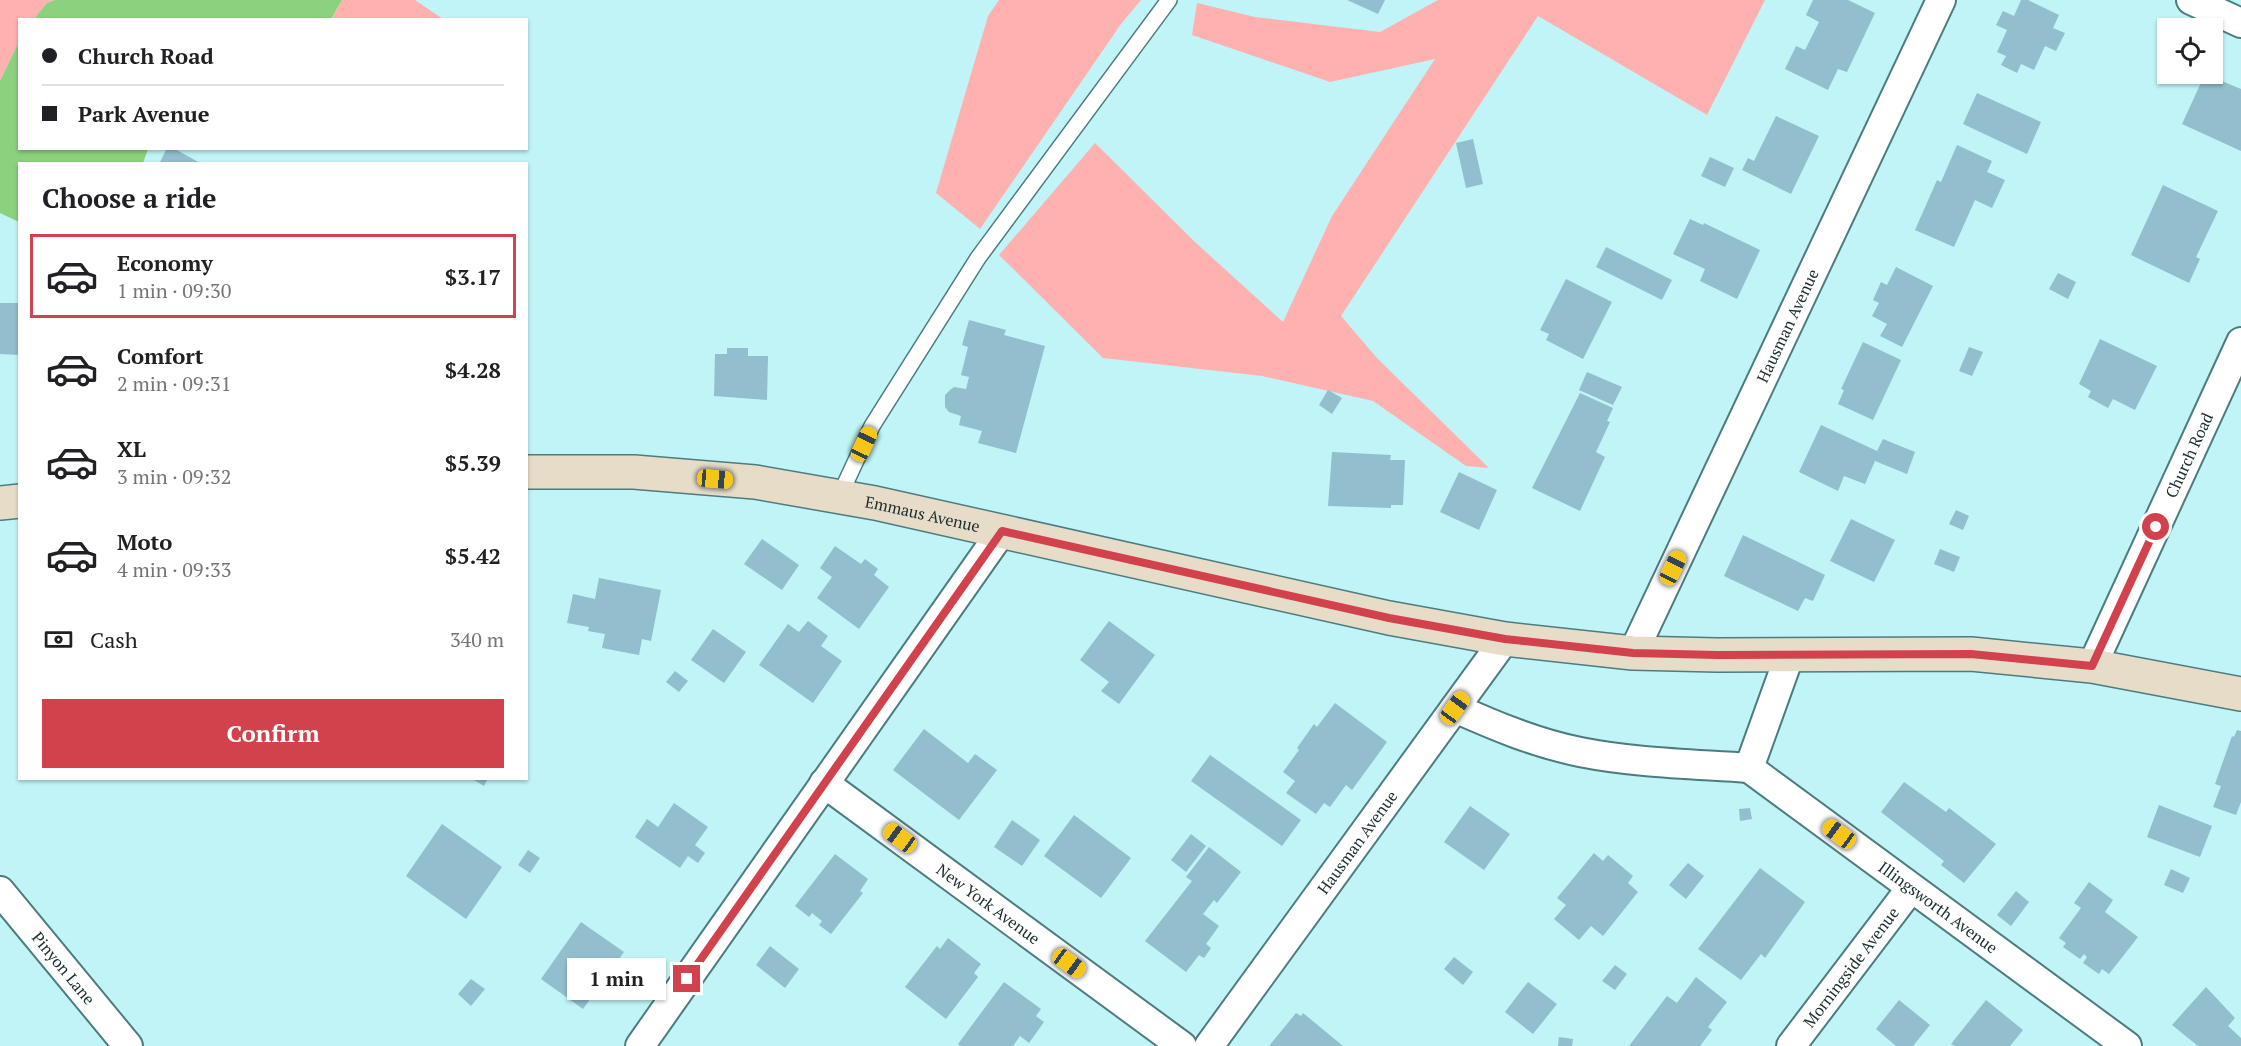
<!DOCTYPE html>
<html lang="en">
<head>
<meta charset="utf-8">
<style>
	body { margin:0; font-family:"PT Serif",serif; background:#f2f2f2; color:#202124; height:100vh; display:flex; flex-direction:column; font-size:22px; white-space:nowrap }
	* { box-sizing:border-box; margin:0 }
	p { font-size:20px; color:#757577 }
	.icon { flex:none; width:33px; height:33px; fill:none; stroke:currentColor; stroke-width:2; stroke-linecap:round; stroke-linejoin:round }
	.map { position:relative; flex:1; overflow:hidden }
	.side { position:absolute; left:18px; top:162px; width:510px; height:618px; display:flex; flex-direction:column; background:#fff; border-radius:0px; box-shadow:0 2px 4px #0004 }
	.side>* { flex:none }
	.guide { position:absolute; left:18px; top:18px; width:510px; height:132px; border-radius:0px; box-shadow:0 2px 4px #0004; display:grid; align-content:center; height:132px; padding:0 24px; background:#fff }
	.tools { position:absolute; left:2157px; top:18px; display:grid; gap:12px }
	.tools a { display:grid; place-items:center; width:66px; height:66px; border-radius:0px; background:#fff; box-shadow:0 2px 4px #0004; font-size:30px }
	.end { position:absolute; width:27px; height:27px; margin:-14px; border:8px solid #d2424d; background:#fff; box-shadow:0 0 0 3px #fff }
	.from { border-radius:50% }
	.bubble { position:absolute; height:42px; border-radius:0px; background:#fff; box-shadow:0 2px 4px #0004; font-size:20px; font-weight:700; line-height:42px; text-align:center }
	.car { position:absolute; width:18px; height:36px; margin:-18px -9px; border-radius:8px; box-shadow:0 0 4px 2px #0007; background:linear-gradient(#f5c518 24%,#345 0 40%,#f5c518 0 76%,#345 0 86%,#f5c518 0) }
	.guide b { display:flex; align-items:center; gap:21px; height:57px; font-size:22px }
	.guide b+b { border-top:2px solid #e0e0e0 }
	.guide i { width:15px; height:15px; background:#202124 }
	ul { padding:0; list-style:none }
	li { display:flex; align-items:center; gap:18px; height:84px; margin:0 12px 9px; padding:0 12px; border:3px solid transparent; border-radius:0px }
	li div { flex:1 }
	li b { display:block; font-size:22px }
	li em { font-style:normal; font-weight:700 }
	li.selected { border-color:#d2424d }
	li>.icon { width:54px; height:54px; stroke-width:1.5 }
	h2 { padding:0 24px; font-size:27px; line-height:72px }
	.pay { display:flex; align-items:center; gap:15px; height:66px; padding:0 24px; font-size:22px }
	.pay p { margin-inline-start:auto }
	.button { display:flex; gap:12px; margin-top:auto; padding:12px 24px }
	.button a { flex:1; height:69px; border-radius:0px; background:#d2424d; color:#fff; font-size:24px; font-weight:700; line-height:69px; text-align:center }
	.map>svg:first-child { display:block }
</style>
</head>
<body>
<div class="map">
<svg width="2241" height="1046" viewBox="0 0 2241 1046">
	<rect width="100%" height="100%" fill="#c1f4f6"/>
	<g fill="#ffb1b0">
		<polygon points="0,0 55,0 47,3 34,19 20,20 19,42 0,81"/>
		<polygon points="342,0 415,0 443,19 331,20"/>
		<polygon points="999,0 1141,0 1121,24 980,229 936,193 988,16"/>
		<polygon points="1438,0 1765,0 1707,115 1538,16 1341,316 1377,358 1489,468 1466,466 1373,401 1262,376 1103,358 999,255 1095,143 1195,242 1283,322 1332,216 1435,59 1330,82 1192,35 1197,3 1255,17 1380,32"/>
	</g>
	<g fill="#8cd17e">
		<polygon points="55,0 342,0 331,19 34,19 47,3"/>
		<polygon points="19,42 20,148 148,149 143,163 20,164 19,222 0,213 0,81"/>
	</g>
	<g fill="#92becd">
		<polygon points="1347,0 1385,0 1378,14"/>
		<polygon points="1813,0 1848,0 1875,13 1847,72 1838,69 1828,90 1785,69 1796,46 1805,50 1819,22 1806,15"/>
		<polygon points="2021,0 2028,0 2059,15 2053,28 2065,33 2056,51 2045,46 2034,70 2021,64 2017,73 2001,65 2006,56 1997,52 2007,30 1996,25 2003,11 2014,16"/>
		<polygon points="2168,50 2168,70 2160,67"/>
		<polygon points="2175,74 2196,74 2193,82"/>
		<polygon points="2205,74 2241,89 2241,151 2182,124"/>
		<polygon points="1977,93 2041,122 2027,154 1963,124"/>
		<polygon points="1776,116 1819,136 1791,194 1742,170 1748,158 1754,161"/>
		<polygon points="1473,139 1483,184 1466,188 1456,143"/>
		<polygon points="1957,145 1992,161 1987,172 2005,180 1992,208 1975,200 1954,247 1915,230 1937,180 1941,182"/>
		<polygon points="167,148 173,148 202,164 159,164"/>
		<polygon points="1710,157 1734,168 1725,187 1701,176"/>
		<polygon points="2163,185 2218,211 2196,257 2200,259 2189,283 2131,255"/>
		<polygon points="1690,219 1703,225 1704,223 1760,250 1737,299 1700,281 1705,269 1673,254"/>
		<polygon points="1606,247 1672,280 1662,300 1596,267"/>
		<polygon points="1896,267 1933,286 1902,347 1880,336 1887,324 1872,316 1879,303 1873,300 1881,282 1887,285"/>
		<polygon points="2058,273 2076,282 2068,299 2049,289"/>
		<polygon points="1566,279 1612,302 1583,359 1546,340 1549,334 1540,330"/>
		<polygon points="0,303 20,303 20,355 0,354"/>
		<polygon points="969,320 1006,330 1004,335 1045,346 1016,453 978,443 982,431 959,425 961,416 949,412 945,407 945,395 950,390 954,387 966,389 969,377 961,375 968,347 962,345"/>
		<polygon points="2100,339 2157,366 2135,410 2113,399 2108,408 2088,397 2091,391 2079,384"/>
		<polygon points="1863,342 1901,360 1873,420 1838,404 1844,390 1841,389"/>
		<polygon points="1969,347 1983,352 1972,376 1959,371"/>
		<polygon points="727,348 748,348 748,356 768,356 767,400 714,396 715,354 727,354"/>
		<polygon points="1587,372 1622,387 1613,405 1579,390"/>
		<polygon points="1328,390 1342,398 1332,414 1319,405"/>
		<polygon points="1580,393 1613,408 1607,421 1610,422 1596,452 1605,457 1580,511 1532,488"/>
		<polygon points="1821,425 1877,451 1883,439 1915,452 1907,474 1875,461 1865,484 1844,476 1838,491 1799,472"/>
		<polygon points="1332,452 1391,455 1390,460 1405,460 1403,505 1391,505 1391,508 1328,506"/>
		<polygon points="1459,472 1497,490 1479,530 1440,512"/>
		<polygon points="1956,510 1969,516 1963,530 1949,524"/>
		<polygon points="1851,519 1895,540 1874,582 1830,561"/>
		<polygon points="1743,535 1825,575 1813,601 1805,598 1798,611 1724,576"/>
		<polygon points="762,539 799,565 782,590 744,564"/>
		<polygon points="835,546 861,564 865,559 878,569 874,575 889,587 859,629 817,598 832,577 820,568"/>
		<polygon points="1940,549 1960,557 1954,572 1934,564"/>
		<polygon points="599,578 661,590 651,641 642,639 639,655 602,648 605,634 588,631 589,627 567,623 573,594 595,599"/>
		<polygon points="808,621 828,636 821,646 842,661 813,703 759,665 788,624 799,632"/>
		<polygon points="1109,621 1155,655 1119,704 1101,691 1109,682 1080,660"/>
		<polygon points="713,629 746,652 724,683 691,660"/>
		<polygon points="675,671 688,681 679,692 666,682"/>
		<polygon points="1335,703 1387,742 1352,790 1346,785 1330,807 1324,803 1316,814 1286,793 1295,781 1283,772 1299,750 1297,748 1314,724 1317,727"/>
		<polygon points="924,729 968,763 975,754 997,770 959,820 893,770"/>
		<polygon points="2237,730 2241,731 2241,802 2236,815 2213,807 2221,786 2215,784 2232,736 2234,737"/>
		<polygon points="1210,755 1301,820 1282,846 1191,781"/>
		<polygon points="471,778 488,778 484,786"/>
		<polygon points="1904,782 1946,812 1949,808 1996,844 1964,883 1941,865 1944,861 1881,812"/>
		<polygon points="674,803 708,827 695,845 705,853 698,863 688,856 680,868 635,837 647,819 658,827"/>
		<polygon points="2159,805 2212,826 2200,857 2147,837"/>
		<polygon points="1470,806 1510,834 1484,870 1444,842"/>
		<polygon points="1750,808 1752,819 1740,821 1739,809"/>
		<polygon points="1074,815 1131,858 1101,898 1044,856"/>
		<polygon points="1012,820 1040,840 1022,866 994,847"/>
		<polygon points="442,824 502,867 466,919 406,876"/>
		<polygon points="1191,834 1206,846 1186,872 1171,860"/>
		<polygon points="1209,847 1241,872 1217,903 1214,900 1203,914 1219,926 1206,944 1211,948 1204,958 1199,955 1186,972 1145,941 1192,881 1186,877"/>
		<polygon points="528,850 540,858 530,873 518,865"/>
		<polygon points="1594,853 1603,861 1608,855 1633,876 1628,883 1638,892 1603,936 1591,926 1579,940 1554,919 1566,905 1557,898"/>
		<polygon points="835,854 868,879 860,891 863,893 831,934 819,925 822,921 812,913 809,917 795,906"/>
		<polygon points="1688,863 1704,876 1686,899 1669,885"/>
		<polygon points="1760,868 1805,902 1765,958 1761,954 1741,980 1698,949"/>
		<polygon points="2171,869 2190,878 2183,893 2164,885"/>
		<polygon points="2089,882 2113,900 2105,912 2138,937 2109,974 2102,969 2099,974 2083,963 2087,957 2084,954 2080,959 2063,947 2066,943 2059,938 2081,908 2074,903"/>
		<polygon points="2016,891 2029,902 2011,926 1997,915"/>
		<polygon points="581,922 624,952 583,1009 541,979"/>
		<polygon points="948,938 981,964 974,973 978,977 946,1019 905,987 937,946 940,949"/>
		<polygon points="770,946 799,969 785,988 756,965"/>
		<polygon points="1454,957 1473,972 1463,985 1444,969"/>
		<polygon points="1615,965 1627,974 1615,990 1602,981"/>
		<polygon points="1696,977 1727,1002 1708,1027 1712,1030 1700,1046 1629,1046 1667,996 1677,1003"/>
		<polygon points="471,979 485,989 471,1006 458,994"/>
		<polygon points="1004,982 1041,1009 1036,1016 1044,1022 1029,1043 1020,1036 1013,1046 960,1046 958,1044"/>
		<polygon points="1528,982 1557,1004 1533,1034 1505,1012"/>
		<polygon points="2206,987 2235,1018 2228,1026 2241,1038 2241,1046 2198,1046 2172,1025"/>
		<polygon points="1899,1000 1930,1025 1913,1046 1896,1046 1876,1029"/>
		<polygon points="1986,1000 2023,1030 2010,1046 1955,1046 1951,1044"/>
		<polygon points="1296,1013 1301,1016 1303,1013 1343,1046 1269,1046"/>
		<polygon points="1559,1037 1573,1039 1572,1046 1558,1046"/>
	</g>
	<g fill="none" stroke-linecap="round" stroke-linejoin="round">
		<defs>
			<polyline id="service" points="839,497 872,426 978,258 1169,0"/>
			<g id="minor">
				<polyline points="2191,0 2241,23"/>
				<path id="s1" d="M 1633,653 L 1941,0"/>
				<path id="s2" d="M 1790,654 L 1749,768 L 2127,1046"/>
				<path id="s3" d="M 2092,666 L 2241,342"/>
				<path d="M 1455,708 C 1495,726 1536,743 1580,752 C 1635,763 1692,764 1749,768"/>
				<path id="s4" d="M 824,783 L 1182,1046"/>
				<path id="s5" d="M 0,891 L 128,1046"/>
				<polyline points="640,1046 1002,531"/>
				<path id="s6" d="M 1209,1046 L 1505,639"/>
				<path id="s7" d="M 1791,1046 L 1911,888"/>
			</g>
			<g id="secondary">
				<path id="s8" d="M 526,472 L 634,472 L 755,482 L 875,503 L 1389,618 L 1505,639 L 1633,653 L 1717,655 L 1971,654 L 2092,666 L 2241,694"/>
				<polyline points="0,503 20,501"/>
			</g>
		</defs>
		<use href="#service" stroke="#4d7c7f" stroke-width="18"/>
		<use href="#minor" stroke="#4d7c7f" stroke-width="32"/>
		<use href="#secondary" stroke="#4d7c7f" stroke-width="36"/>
		<use href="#service" stroke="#fff" stroke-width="15"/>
		<use href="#minor" stroke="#fff" stroke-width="28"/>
		<use href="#secondary" stroke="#e7dcc8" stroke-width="33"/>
	</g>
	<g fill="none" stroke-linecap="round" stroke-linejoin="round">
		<polyline stroke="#d2424d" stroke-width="8" points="687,979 1002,531 1389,618 1505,639 1633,653 1717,655 1971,654 2092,666 2156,527"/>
	</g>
	<g text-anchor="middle" stroke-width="5" stroke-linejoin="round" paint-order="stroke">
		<g font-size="16" fill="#192d2e" stroke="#fff">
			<text dy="6" stroke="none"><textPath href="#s1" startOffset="362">Hausman Avenue</textPath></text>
			<text dy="6" stroke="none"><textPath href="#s3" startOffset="232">Church Road</textPath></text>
			<text dy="6" stroke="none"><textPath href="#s8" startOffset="400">Emmaus Avenue</textPath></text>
			<text dy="6" stroke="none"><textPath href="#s6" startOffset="252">Hausman Avenue</textPath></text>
			<text dy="6" stroke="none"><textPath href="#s4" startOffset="204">New York Avenue</textPath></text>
			<text dy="6" stroke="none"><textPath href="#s2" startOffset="356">Illingsworth Avenue</textPath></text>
			<text dy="6" stroke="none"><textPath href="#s7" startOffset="99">Morningside Avenue</textPath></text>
			<text dy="6" stroke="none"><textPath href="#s5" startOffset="100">Pinyon Lane</textPath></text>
		</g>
	</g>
</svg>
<div class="tools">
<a><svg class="icon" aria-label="locate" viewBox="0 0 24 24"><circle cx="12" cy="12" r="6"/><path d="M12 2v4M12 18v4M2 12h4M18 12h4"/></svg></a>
</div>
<i class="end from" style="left:2156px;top:527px"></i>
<i class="end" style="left:687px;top:979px"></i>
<div class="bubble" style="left:567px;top:958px;width:99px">1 min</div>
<i class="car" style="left:864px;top:444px;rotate:25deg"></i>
<i class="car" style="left:715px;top:479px;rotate:95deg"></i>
<i class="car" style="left:1673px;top:568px;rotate:26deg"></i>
<i class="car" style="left:1455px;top:708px;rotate:36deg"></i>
<i class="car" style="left:1839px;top:834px;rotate:306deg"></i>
<i class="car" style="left:900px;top:838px;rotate:306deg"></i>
<i class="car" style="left:1069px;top:963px;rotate:126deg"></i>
<div class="guide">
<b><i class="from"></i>Church Road</b>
<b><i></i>Park Avenue</b>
</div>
<section class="side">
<h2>Choose a ride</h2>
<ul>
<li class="selected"><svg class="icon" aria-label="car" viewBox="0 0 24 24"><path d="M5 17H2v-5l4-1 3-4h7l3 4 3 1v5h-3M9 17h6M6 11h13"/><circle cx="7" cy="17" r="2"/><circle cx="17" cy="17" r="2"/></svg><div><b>Economy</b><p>1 min · 09:30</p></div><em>$3.17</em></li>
<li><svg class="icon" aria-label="car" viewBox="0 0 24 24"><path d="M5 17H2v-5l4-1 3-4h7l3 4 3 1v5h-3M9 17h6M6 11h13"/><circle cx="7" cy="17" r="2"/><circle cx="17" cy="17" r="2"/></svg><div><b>Comfort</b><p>2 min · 09:31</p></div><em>$4.28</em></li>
<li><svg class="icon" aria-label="car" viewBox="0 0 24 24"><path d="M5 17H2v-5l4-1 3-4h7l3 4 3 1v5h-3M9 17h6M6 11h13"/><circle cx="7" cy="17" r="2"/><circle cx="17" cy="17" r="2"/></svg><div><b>XL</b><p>3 min · 09:32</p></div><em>$5.39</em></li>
<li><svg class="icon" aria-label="car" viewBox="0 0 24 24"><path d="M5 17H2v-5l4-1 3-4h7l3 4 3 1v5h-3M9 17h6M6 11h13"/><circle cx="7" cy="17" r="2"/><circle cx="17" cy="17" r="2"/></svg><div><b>Moto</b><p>4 min · 09:33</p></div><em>$5.42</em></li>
</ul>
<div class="pay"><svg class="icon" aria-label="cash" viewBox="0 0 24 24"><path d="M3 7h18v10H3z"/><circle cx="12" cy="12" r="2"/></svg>Cash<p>340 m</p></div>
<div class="button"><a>Confirm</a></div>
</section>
</div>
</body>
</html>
